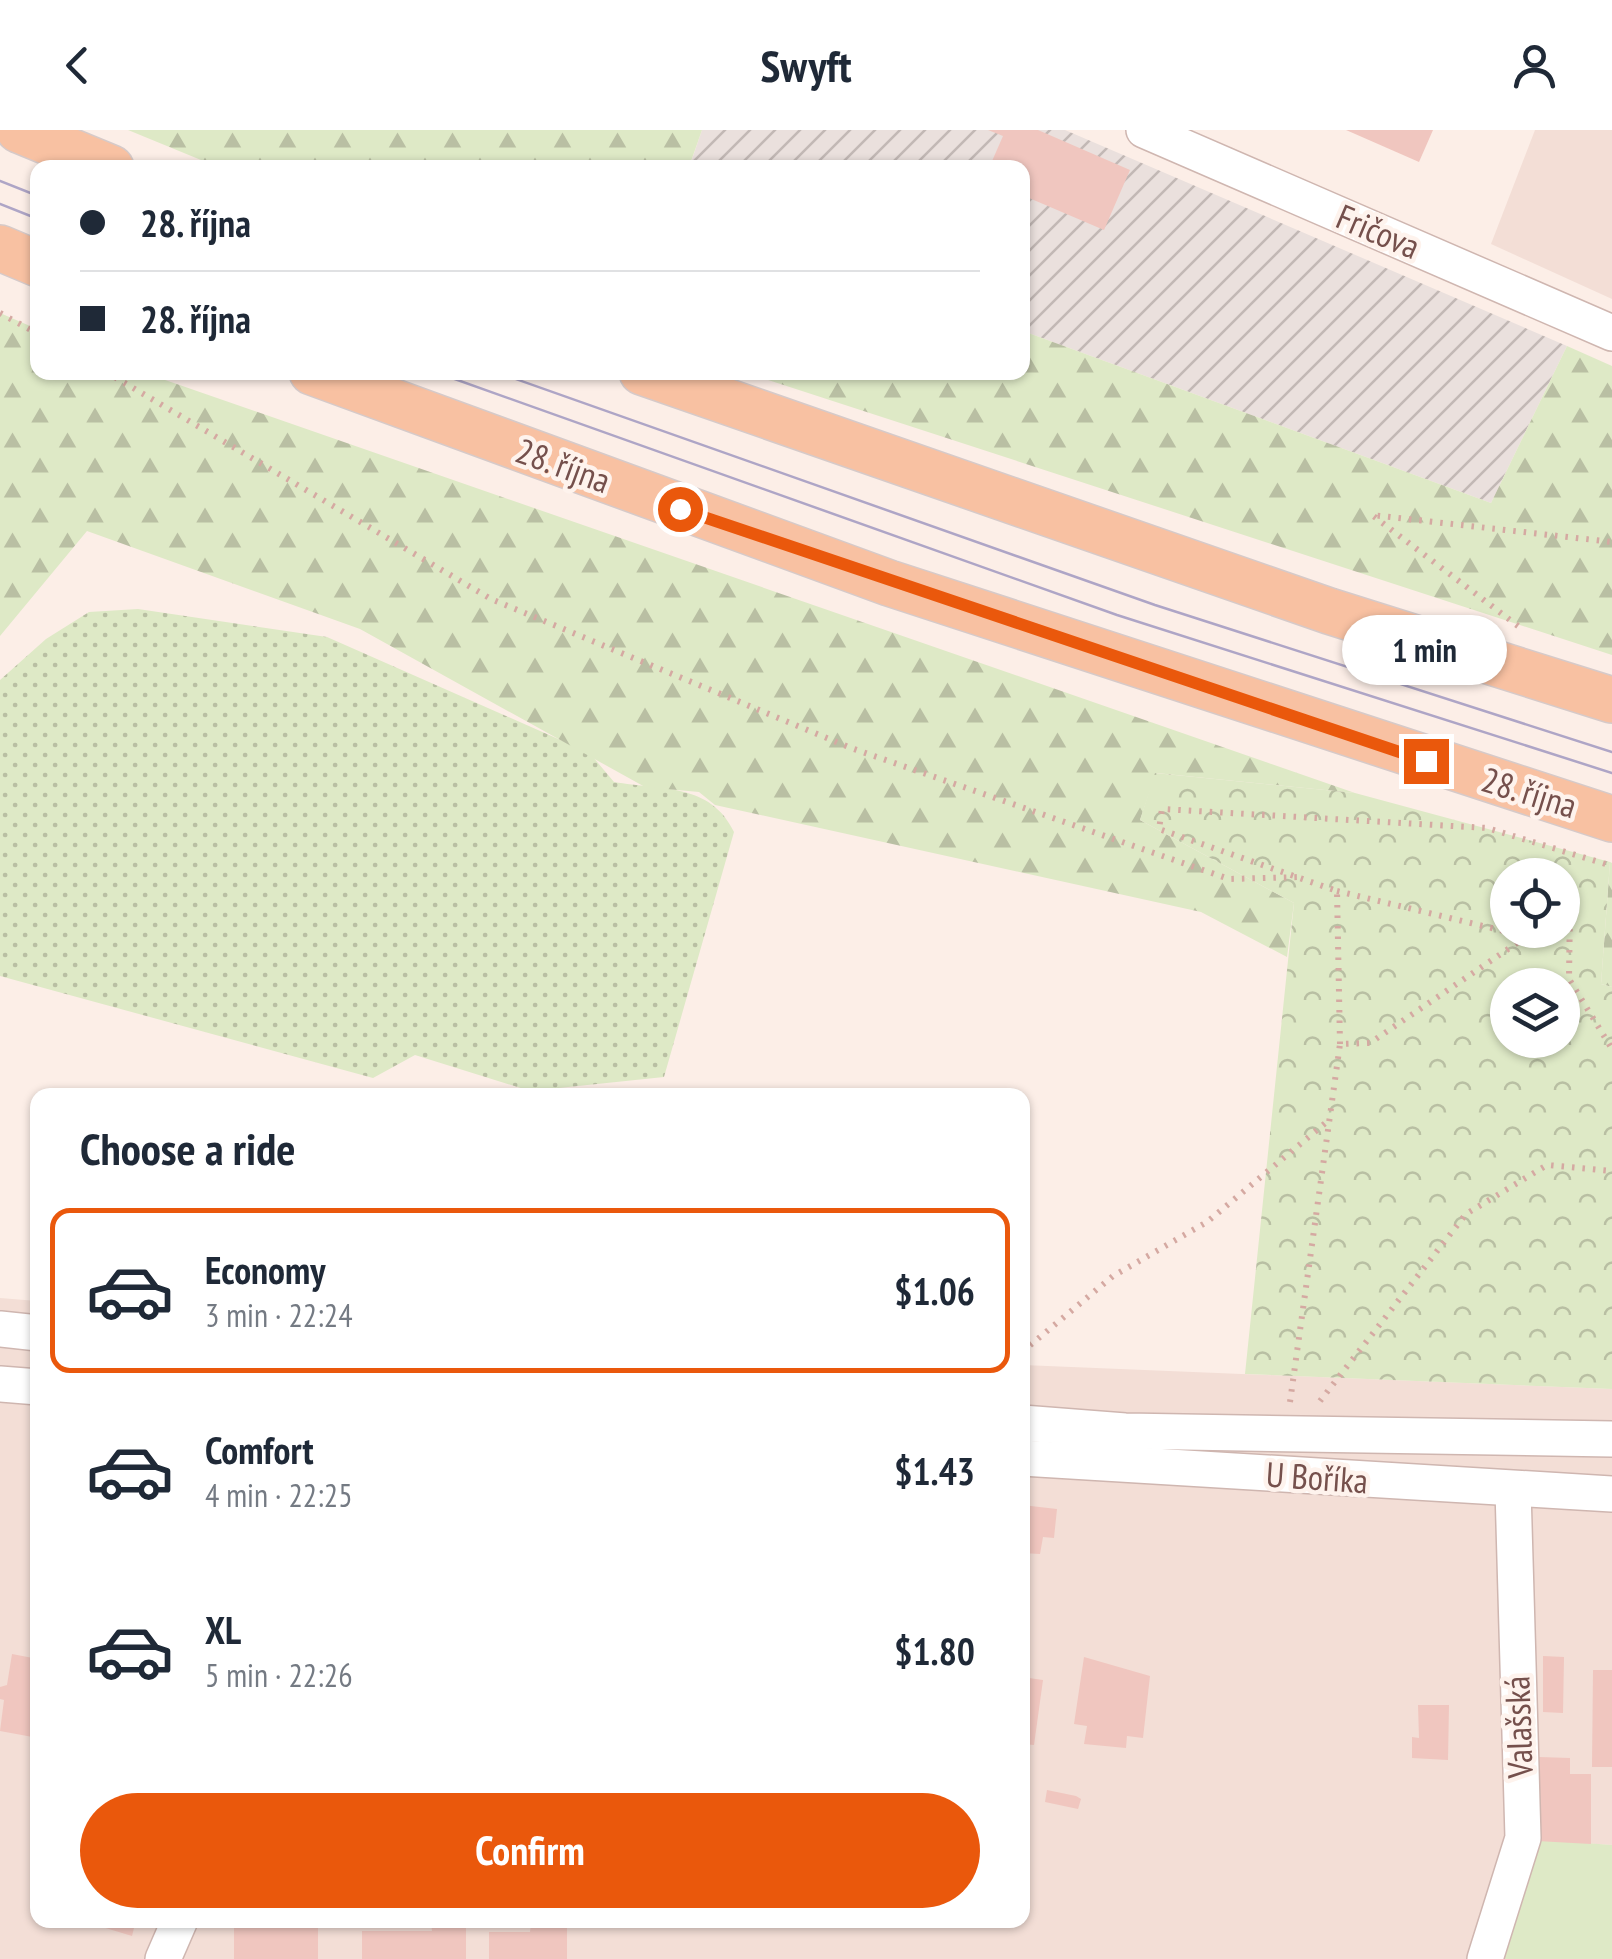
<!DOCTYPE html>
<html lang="en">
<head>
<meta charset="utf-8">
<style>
	body { margin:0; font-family:"PT Sans Narrow",sans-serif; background:#f6f6f7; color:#1f2937; height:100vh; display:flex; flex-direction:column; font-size:38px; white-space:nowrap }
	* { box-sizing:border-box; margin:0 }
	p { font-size:32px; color:#747a83 }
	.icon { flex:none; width:55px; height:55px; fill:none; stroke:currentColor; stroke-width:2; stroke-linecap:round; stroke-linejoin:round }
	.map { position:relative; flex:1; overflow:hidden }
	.details { position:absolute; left:30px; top:958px; width:1000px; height:840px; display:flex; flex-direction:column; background:#fff; border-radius:20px; box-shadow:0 2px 8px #0004 }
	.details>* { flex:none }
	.banner { position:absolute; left:30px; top:30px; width:1000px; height:220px; border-radius:20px; box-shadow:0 2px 8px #0004; display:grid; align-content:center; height:220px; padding:0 50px; background:#fff }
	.buttons { position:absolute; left:1490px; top:728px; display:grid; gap:20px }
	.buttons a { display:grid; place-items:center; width:90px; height:90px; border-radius:50%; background:#fff; box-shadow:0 2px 8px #0004; font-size:50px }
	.end { position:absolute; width:45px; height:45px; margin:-22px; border:12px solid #ea580c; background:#fff; box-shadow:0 0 0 5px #fff }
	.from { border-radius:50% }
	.bubble { position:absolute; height:70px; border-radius:35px; background:#fff; box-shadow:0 2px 8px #0004; font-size:32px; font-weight:700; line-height:70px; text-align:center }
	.banner b { display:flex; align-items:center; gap:35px; height:95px; font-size:38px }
	.banner b+b { border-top:2px solid #e0e1e3 }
	.banner i { width:25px; height:25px; background:#1f2937 }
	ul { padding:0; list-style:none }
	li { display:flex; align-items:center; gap:30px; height:165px; margin:0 20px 15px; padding:0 30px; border:5px solid transparent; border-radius:20px }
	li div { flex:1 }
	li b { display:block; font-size:38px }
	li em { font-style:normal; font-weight:700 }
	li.on { border-color:#ea580c }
	li>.icon { width:90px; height:90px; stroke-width:1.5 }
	h2 { padding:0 50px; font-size:45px; line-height:120px }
	.button { display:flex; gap:20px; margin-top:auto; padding:20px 50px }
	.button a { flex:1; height:115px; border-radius:60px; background:#ea580c; color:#fff; font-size:40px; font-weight:700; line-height:115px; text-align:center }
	header { display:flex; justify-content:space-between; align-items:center; height:130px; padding:0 50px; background:#fff; font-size:45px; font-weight:700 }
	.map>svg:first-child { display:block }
</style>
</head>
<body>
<header><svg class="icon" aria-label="back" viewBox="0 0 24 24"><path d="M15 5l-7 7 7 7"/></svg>Swyft<svg class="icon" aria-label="person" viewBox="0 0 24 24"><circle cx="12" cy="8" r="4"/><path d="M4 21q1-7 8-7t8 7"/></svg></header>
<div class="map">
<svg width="1612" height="1829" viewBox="0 0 1612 1829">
	<defs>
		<pattern id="industrial-furrows" width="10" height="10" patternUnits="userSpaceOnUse" patternTransform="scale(2.5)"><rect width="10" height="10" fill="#eae0dd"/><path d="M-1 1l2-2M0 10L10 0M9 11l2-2" fill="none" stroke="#c2b8b5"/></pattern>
		<pattern id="grass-dots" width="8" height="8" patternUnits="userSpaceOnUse" patternTransform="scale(2.5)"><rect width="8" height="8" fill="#dee9c6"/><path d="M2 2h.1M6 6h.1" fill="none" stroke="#b9bfa3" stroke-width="1.8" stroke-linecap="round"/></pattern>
		<pattern id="forest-firs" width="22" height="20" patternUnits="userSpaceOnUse" patternTransform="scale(2.5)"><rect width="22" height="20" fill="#dee9c6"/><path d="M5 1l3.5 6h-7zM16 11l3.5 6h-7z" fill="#b9bfa3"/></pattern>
		<pattern id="park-crowns" width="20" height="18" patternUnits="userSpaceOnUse" patternTransform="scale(2.5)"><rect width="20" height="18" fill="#dee9c6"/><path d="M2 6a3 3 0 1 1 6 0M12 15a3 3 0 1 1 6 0" fill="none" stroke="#b9bfa3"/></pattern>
	</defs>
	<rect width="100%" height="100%" fill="#fceee7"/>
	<g fill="#f3ded6">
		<polygon points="1535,0 1612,0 1612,169 1491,114"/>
		<polygon points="0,1168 37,1171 38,1790 1022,1790 1023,1235 1612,1259 1612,1715 1506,1708 1471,1829 0,1829"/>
	</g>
	<polygon fill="url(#industrial-furrows)" points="702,0 1065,0 1567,216 1491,373 1023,201 1022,38 689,38"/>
	<path fill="url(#grass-dots)" d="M 138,479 L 327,507 L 574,616 L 593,627 L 614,652 C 661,660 711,653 734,702 L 664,947 L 530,961 L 415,925 L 373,948 L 0,846 L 0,550 L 46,509 L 89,482 Z"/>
	<g fill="url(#forest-firs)">
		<polygon points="128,0 702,0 689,37 218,37"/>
		<polygon points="0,183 37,199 38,242 145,243 1355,663 1156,643 1140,690 1294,773 1287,827 1201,782 715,675 699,662 645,657 360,499 87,401 0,506"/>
		<polygon points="1023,201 1491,373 1567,216 1612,236 1612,525 747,243 1022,242"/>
		<polygon points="1610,732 1612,733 1612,857 1601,854"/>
	</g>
	<path fill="url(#park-crowns)" fill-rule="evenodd" d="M 1155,643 L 1355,663 L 1610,732 L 1601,854 L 1612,857 L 1612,1259 L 1245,1244 L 1294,773 L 1140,690 ZM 1508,745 L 1562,745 L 1562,800 L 1508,800 ZM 1508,855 L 1562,855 L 1562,910 L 1508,910 Z"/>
	<polygon fill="#dee9c6" points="1533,1709 1612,1715 1612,1829 1500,1829"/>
	<g fill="#f0c6bf">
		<polygon points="988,0 1038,0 1130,40 1104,100 1022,65 1022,38 989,38 1003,6"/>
		<polygon points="1346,0 1433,0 1419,32"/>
		<polygon points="1022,1375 1057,1379 1054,1408 1043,1407 1040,1424 1022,1423"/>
		<polygon points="12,1524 38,1529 38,1608 0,1601 4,1570 0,1569 0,1557 7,1555"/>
		<polygon points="1543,1526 1564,1527 1563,1583 1543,1582"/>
		<polygon points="1084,1527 1150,1546 1143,1608 1127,1606 1126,1618 1084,1614 1087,1596 1074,1594"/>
		<polygon points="1593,1540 1612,1540 1612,1637 1592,1637"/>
		<polygon points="1022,1547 1043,1550 1034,1615 1022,1614"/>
		<polygon points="1418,1575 1449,1575 1448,1630 1412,1628 1412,1607 1419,1608"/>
		<polygon points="1539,1627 1570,1628 1570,1644 1591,1644 1591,1714 1537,1711"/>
		<polygon points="1047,1660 1076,1666 1081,1669 1078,1679 1045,1672"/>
		<polygon points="91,1790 136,1790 132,1806 89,1793"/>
		<rect x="234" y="1790" width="84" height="39"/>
		<polygon points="431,1793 466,1794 466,1829 362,1829 362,1801 432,1801"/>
		<polygon points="531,1794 567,1794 567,1829 489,1829 489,1802 530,1802"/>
	</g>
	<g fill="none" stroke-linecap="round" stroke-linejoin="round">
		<defs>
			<g id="minor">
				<polyline points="1144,0 1612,203"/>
				<polyline points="0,1199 38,1203"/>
				<polyline points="0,1254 38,1257"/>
				<polyline points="1022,1293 1125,1301 1612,1309"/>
				<polyline points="1022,1328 1612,1364"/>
				<polyline points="163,1829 180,1790"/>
				<polyline points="1485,1829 1523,1708 1513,1360"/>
			</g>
			<g id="major">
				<polyline points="19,0 111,38"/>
				<polyline points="0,118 38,134"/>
				<polyline points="312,242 889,453 1612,689"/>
				<polyline points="642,242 1329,481 1612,570"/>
			</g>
		</defs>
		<use href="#minor" stroke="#cfb6b0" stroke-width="38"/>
		<use href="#major" stroke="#d6cac9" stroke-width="48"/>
		<g stroke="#d5a9a2" stroke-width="6" stroke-dasharray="2.5 8" stroke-linecap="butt">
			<polyline points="0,183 38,204"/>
			<polyline points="106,242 491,469 851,618 1229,749 1301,747"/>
			<polyline points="1518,496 1372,385 1612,412"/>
			<polyline points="1337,761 1525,806"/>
			<polyline points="1570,778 1569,849 1612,919"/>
			<polyline points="1340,914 1337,761 1159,699 1162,679 1487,698 1612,736"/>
			<polyline points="1022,1222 1113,1146 1207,1092 1329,990"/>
			<polyline points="1320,1271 1466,1084 1547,1035 1612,1041"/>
			<polyline points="1290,1272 1340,914 1370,913 1536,800"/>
		</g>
		<use href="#minor" stroke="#fff" stroke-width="35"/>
		<use href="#major" stroke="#f8c1a2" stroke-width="45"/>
		<g stroke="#aea5c6" stroke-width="2.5">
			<polyline points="0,51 38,66"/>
			<polyline points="0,74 38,89"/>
			<polyline points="435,242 1117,485 1612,643"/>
			<polyline points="496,242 1155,475 1612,622"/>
		</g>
	</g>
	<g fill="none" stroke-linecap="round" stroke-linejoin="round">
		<polyline stroke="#ea580c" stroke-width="12" points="680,379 1426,631"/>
	</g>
	<g text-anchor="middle" stroke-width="9" stroke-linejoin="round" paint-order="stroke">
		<g font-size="35" fill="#75504c" stroke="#fef3ed">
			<text transform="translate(1378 102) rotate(23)" y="12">Fričova</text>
			<text transform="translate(563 336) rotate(20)" y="12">28. října</text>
			<text transform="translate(1529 663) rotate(17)" y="12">28. října</text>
			<text transform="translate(1317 1348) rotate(4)" y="12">U Boříka</text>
			<text transform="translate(1519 1597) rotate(-92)" y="12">Valašská</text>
		</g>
	</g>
</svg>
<div class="buttons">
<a><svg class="icon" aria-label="locate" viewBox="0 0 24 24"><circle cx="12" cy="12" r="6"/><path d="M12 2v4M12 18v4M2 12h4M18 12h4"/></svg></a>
<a><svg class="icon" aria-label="layers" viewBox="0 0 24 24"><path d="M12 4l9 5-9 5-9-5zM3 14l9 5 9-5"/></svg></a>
</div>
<i class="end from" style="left:680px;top:379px"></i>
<i class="end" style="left:1426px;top:631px"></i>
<div class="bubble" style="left:1342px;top:485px;width:165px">1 min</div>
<div class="banner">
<b><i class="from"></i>28. října</b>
<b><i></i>28. října</b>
</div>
<section class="details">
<h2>Choose a ride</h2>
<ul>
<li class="on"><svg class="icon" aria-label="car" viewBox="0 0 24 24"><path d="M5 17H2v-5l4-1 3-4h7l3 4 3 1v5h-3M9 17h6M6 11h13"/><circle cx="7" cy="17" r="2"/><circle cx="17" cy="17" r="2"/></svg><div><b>Economy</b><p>3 min · 22:24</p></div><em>$1.06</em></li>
<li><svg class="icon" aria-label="car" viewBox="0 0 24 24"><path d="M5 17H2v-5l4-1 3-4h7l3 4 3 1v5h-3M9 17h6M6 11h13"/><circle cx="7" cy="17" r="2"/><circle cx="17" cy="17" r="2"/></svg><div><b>Comfort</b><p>4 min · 22:25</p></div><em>$1.43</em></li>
<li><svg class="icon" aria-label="car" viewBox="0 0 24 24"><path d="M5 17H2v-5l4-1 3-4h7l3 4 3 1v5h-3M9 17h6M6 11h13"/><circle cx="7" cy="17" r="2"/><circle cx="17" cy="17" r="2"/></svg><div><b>XL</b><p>5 min · 22:26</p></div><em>$1.80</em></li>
</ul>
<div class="button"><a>Confirm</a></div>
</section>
</div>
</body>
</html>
